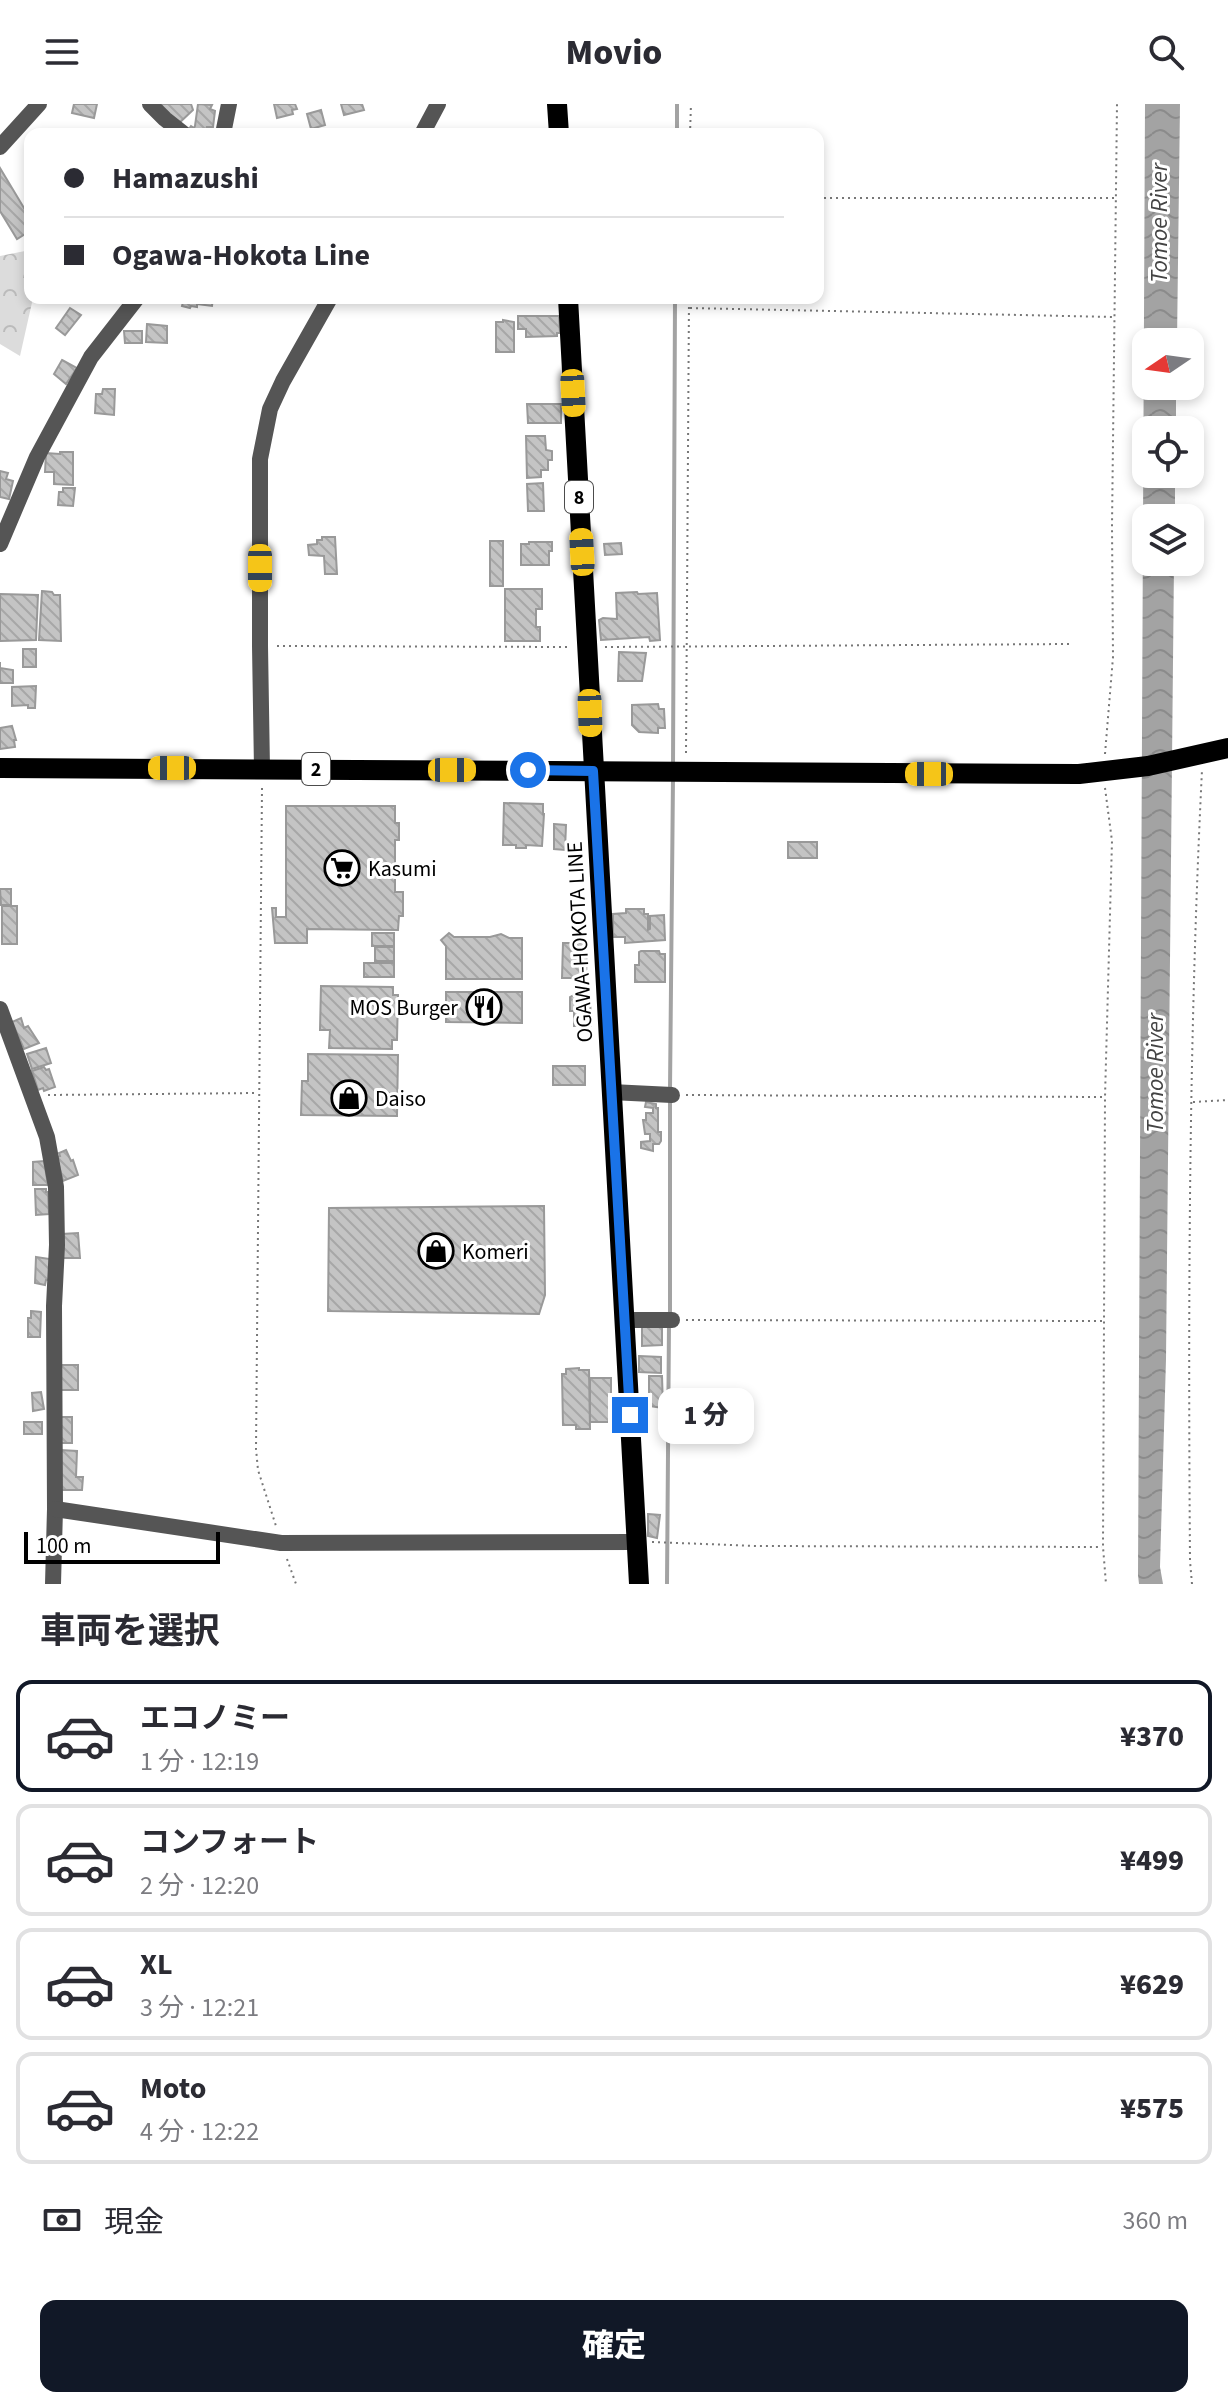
<!DOCTYPE html>
<html lang="ja">
<head>
<meta charset="utf-8">
<style>
	body { margin:0; font-family:"Source Sans 3","Noto Sans JP",sans-serif; background:#f7f7f7; color:#2b2b33; height:100vh; display:flex; flex-direction:column; font-size:30px; white-space:nowrap }
	* { box-sizing:border-box; margin:0 }
	p { font-size:26px; color:#7c7c81 }
	.icon { flex:none; width:44px; height:44px; fill:none; stroke:currentColor; stroke-width:2; stroke-linecap:round; stroke-linejoin:round }
	.map { position:relative; height:1480px; overflow:hidden }
	.details { display:flex; flex-direction:column; background:#fff; flex:1 }
	.details>* { flex:none }
	.top-card { position:absolute; left:24px; top:24px; width:800px; height:176px; border-radius:16px; box-shadow:0 4px 12px #0003; display:grid; align-content:center; height:176px; padding:0 40px; background:#fff }
	.needle { width:52px; rotate:257deg }
	.controls { position:absolute; left:1132px; top:224px; display:grid; gap:16px }
	.controls a { display:grid; place-items:center; width:72px; height:72px; border-radius:16px; background:#fff; box-shadow:0 4px 12px #0003; font-size:40px }
	.scale { position:absolute; left:24px; bottom:20px; width:196px; box-sizing:border-box; padding-left:8px; border:4px solid #000; border-top:0; font-size:22px; line-height:28px; white-space:nowrap; color:#000; -webkit-text-stroke:6px #fff; paint-order:stroke }
	.end { position:absolute; width:36px; height:36px; margin:-18px; border:10px solid #1a73e8; background:#fff; box-shadow:0 0 0 4px #fff }
	.from { border-radius:50% }
	.bubble { position:absolute; height:56px; border-radius:16px; background:#fff; box-shadow:0 4px 12px #0003; font-size:26px; font-weight:800; line-height:56px; text-align:center }
	.car { position:absolute; width:24px; height:48px; margin:-24px -12px; border-radius:10px; box-shadow:0 0 6px 2px #0007; background:linear-gradient(#f5c518 24%,#345 0 40%,#f5c518 0 76%,#345 0 86%,#f5c518 0) }
	.top-card b { display:flex; align-items:center; gap:28px; height:76px; font-size:30px }
	.top-card b+b { border-top:2px solid #e1e1e2 }
	.top-card i { width:20px; height:20px; background:#2b2b33 }
	ul { padding:0; list-style:none }
	li { display:flex; align-items:center; gap:24px; height:112px; margin:0 16px 12px; padding:0 24px; border:4px solid #e1e1e2; border-radius:16px }
	li div { flex:1 }
	li b { display:block; font-size:30px }
	li em { font-style:normal; font-weight:800 }
	li.active { border-color:#111827 }
	li>.icon { width:72px; height:72px; stroke-width:1.5 }
	h2 { padding:0 40px; font-size:36px; line-height:96px }
	.pay { display:flex; align-items:center; gap:20px; height:88px; padding:0 40px; font-size:30px }
	.pay p { margin-inline-start:auto }
	.action { display:flex; gap:16px; margin-top:auto; padding:16px 40px }
	.action a { flex:1; height:92px; border-radius:16px; background:#111827; color:#fff; font-size:32px; font-weight:800; line-height:92px; text-align:center }
	header { display:flex; justify-content:space-between; align-items:center; height:104px; padding:0 40px; background:#fff; font-size:36px; font-weight:800 }
	.map>svg:first-child { display:block }
</style>
</head>
<body>
<header><svg class="icon" aria-label="menu" viewBox="0 0 24 24"><path d="M4 6h16M4 12h16M4 18h16"/></svg>Movio<svg class="icon" aria-label="search" viewBox="0 0 24 24"><circle cx="10" cy="10" r="6"/><path d="M15 15l6 6"/></svg></header>
<div class="map">
<svg width="1228" height="1480" viewBox="0 0 1228 1480">
	<defs>
		<pattern id="forest-crowns" width="20" height="18" patternUnits="userSpaceOnUse" patternTransform="scale(2)"><rect width="20" height="18" fill="#dcdcdc"/><path d="M2 6a3 3 0 1 1 6 0M12 15a3 3 0 1 1 6 0" fill="none" stroke="#bbb"/></pattern>
		<pattern id="water-waves" width="16" height="10" patternUnits="userSpaceOnUse" patternTransform="scale(2)"><rect width="16" height="10" fill="#a3a3a3"/><path d="M0 5q4-4 8 0t8 0" fill="none" stroke="#8b8b8b"/></pattern>
		<pattern id="building-back-hatch" width="6" height="6" patternUnits="userSpaceOnUse" patternTransform="scale(2)"><rect width="6" height="6" fill="#c4c4c4"/><path d="M-1 5l2 2M0 0l6 6M5-1l2 2" fill="none" stroke="#a7a7a7"/></pattern>
	</defs>
	<rect width="100%" height="100%" fill="#fff"/>
	<polygon fill="url(#forest-crowns)" points="30,146 30,194 33,194 20,252 0,240 0,152"/>
	<polygon fill="url(#water-waves)" points="1145,0 1180,0 1177,238 1146,238 1146,282 1176,282 1176,326 1146,326 1146,370 1175,370 1175,414 1146,414 1146,458 1174,458 1166,1255 1160,1463 1163,1480 1139,1480 1138,1471"/>
	<g fill="none" stroke-linecap="round" stroke-linejoin="round">
		<g stroke="#a3a3a3" stroke-width="4">
			<polyline points="677,30 677,0"/>
			<polyline points="673,662 675,194"/>
			<polyline points="670,986 673,674"/>
			<polyline points="670,1210 670,994"/>
			<polyline points="667,1480 669,1218"/>
		</g>
	</g>
	<g fill="url(#building-back-hatch)" stroke="#999" stroke-width="2">
		<polygon points="74,0 97,0 94,14 72,9"/>
		<polygon points="163,0 191,0 193,6 177,21 160,3"/>
		<polygon points="198,0 212,1 210,5 215,7 213,23 206,23 218,28 217,30 186,29 191,22 194,24 195,22"/>
		<polygon points="274,0 295,0 297,5 292,6 293,10 277,14"/>
		<polygon points="341,0 362,0 364,6 344,11"/>
		<polygon points="321,6 325,21 311,25 307,10"/>
		<polygon points="0,64 30,114 30,127 17,135 0,107"/>
		<polygon points="184,194 213,194 212,202 197,200 197,203 191,202 190,204 182,202"/>
		<polygon points="70,204 81,211 65,231 56,224"/>
		<polygon points="518,212 559,212 560,229 557,229 557,232 526,233 526,225 518,225"/>
		<polygon points="503,216 514,218 514,248 496,248 496,218 503,218"/>
		<polygon points="147,220 167,222 167,239 146,238"/>
		<polygon points="124,227 142,227 142,239 125,239"/>
		<polygon points="62,256 77,264 66,280 54,270"/>
		<polygon points="103,285 115,285 114,311 95,309 96,290 102,290"/>
		<polygon points="527,300 561,300 561,319 528,319"/>
		<polygon points="526,332 545,332 546,346 552,347 552,356 548,356 548,366 541,366 541,373 527,374"/>
		<polygon points="60,348 73,348 73,381 54,380 54,368 45,368 46,349 60,350"/>
		<polygon points="0,367 8,369 6,375 13,377 9,395 0,393"/>
		<polygon points="543,379 544,407 528,407 527,380"/>
		<polygon points="63,384 75,384 73,402 58,401 59,388 63,388"/>
		<polygon points="322,433 335,433 337,470 325,470 324,452 309,451 308,441 317,440 317,436 322,436"/>
		<rect x="490" y="437" width="13" height="45"/>
		<polygon points="529,438 552,438 552,447 549,447 549,461 521,461 521,440 529,440"/>
		<polygon points="621,439 622,450 605,451 604,440"/>
		<polygon points="505,485 542,485 542,505 536,505 536,523 540,523 540,537 505,537"/>
		<polygon points="42,487 52,488 54,491 60,491 61,537 39,536"/>
		<polygon points="637,488 638,490 657,489 660,536 650,537 649,533 601,536 599,516 603,514 617,515 616,489"/>
		<polygon points="0,490 38,491 36,536 0,537"/>
		<rect x="23" y="545" width="13" height="18"/>
		<polygon points="619,548 646,549 642,577 618,577"/>
		<polygon points="0,558 0,564 13,566 13,579 0,579"/>
		<polygon points="36,582 35,604 28,604 28,601 12,602 12,583"/>
		<polygon points="658,600 659,605 664,605 665,624 658,624 658,629 639,628 632,621 632,601"/>
		<polygon points="12,622 16,636 14,636 15,643 0,645 0,624"/>
		<polygon points="504,699 543,700 543,710 544,710 542,742 526,741 526,744 516,744 516,741 503,741"/>
		<polygon points="286,702 395,702 395,719 399,719 399,736 395,736 395,788 403,788 403,812 399,812 398,826 307,825 307,839 275,839 272,804 276,804 276,813 286,813"/>
		<polygon points="554,720 566,721 565,746 554,745"/>
		<rect x="788" y="738" width="29" height="16"/>
		<polygon points="0,785 11,785 11,801 1,801"/>
		<rect x="2" y="802" width="15" height="38"/>
		<polygon points="626,805 644,805 644,810 648,810 648,826 650,825 650,812 664,811 665,836 625,839 625,833 613,833 613,810 626,809"/>
		<rect x="372" y="829" width="22" height="13"/>
		<polygon points="449,829 454,833 490,833 501,830 509,834 522,834 522,875 446,875 446,842 441,836"/>
		<polygon points="563,839 586,839 587,841 586,874 562,874"/>
		<rect x="375" y="843" width="19" height="14"/>
		<polygon points="641,847 659,847 660,850 665,850 665,878 635,878 635,861 639,861 639,848"/>
		<rect x="364" y="859" width="30" height="14"/>
		<polygon points="321,882 393,883 393,891 398,891 397,936 392,936 392,945 329,944 330,926 320,926"/>
		<polygon points="446,888 522,888 522,919 446,918"/>
		<polygon points="574,891 590,891 591,922 574,922 574,907 570,907 570,893"/>
		<polygon points="21,914 24,924 28,922 39,939 24,945 12,918"/>
		<polygon points="46,944 51,959 32,965 27,950"/>
		<polygon points="308,950 398,951 397,1012 301,1011 302,977 308,977"/>
		<rect x="553" y="962" width="32" height="19"/>
		<polygon points="44,963 46,966 49,965 55,983 44,987 43,984 38,986 32,967"/>
		<polygon points="646,998 656,1000 656,1004 658,1004 658,1028 661,1028 661,1037 659,1040 653,1040 653,1047 641,1044 641,1038 650,1037 650,1030 645,1030 643,1016 646,1016 646,1009 653,1009 653,1004 645,1003"/>
		<polygon points="66,1046 71,1057 73,1056 78,1071 63,1077 57,1053 60,1052 59,1049"/>
		<polygon points="44,1057 48,1081 33,1081 33,1058"/>
		<polygon points="35,1085 46,1085 46,1088 48,1088 49,1110 36,1111"/>
		<polygon points="544,1102 545,1191 539,1210 328,1207 329,1104"/>
		<polygon points="78,1129 80,1154 63,1154 62,1130"/>
		<polygon points="36,1153 50,1155 50,1176 46,1176 45,1181 35,1179"/>
		<polygon points="31,1207 41,1208 40,1233 28,1233 28,1214 31,1214"/>
		<polygon points="642,1220 662,1220 662,1241 642,1242"/>
		<polygon points="639,1252 661,1253 661,1269 639,1268"/>
		<rect x="60" y="1261" width="18" height="25"/>
		<polygon points="579,1264 579,1266 589,1266 590,1325 576,1325 576,1321 563,1321 562,1270 566,1270 566,1265"/>
		<polygon points="649,1272 662,1272 663,1304 649,1302"/>
		<rect x="590" y="1274" width="21" height="44"/>
		<polygon points="41,1288 44,1305 33,1307 32,1289"/>
		<rect x="60" y="1313" width="12" height="26"/>
		<rect x="24" y="1318" width="18" height="12"/>
		<polygon points="60,1346 77,1347 76,1373 83,1373 82,1386 58,1386"/>
		<polygon points="648,1410 660,1411 657,1434 648,1432"/>
	</g>
	<g fill="none" stroke-linecap="round" stroke-linejoin="round">
		<g stroke="#777" stroke-width="2" stroke-dasharray="2 4" stroke-linecap="butt">
			<polyline points="690,30 691,0"/>
			<polyline points="818,94 1114,94"/>
			<polyline points="690,204 1115,213"/>
			<polyline points="277,542 570,543"/>
			<polyline points="605,543 1069,540"/>
			<polyline points="686,649 689,194"/>
			<polyline points="1105,650 1113,553 1112,422 1117,0"/>
			<polyline points="262,684 256,1345 258,1366 276,1422"/>
			<polyline points="1105,684 1112,737 1105,993 1103,1443 1106,1480"/>
			<polyline points="48,991 257,989"/>
			<polyline points="686,991 1104,993"/>
			<polyline points="1193,998 1228,996"/>
			<polyline points="686,1216 1103,1217"/>
			<polyline points="652,1438 757,1442 1102,1443"/>
			<polyline points="287,1455 296,1480"/>
			<path d="M 1192,1480 L 1190,1457 C 1188,1194 1189,929 1202,666"/>
		</g>
		<g stroke="#555" stroke-width="16">
			<polyline points="150,0 165,15 184,30"/>
			<polyline points="223,30 229,0"/>
			<polyline points="422,30 438,0"/>
			<polyline points="0,43 39,0"/>
			<polyline points="0,440 37,353 91,253 137,194"/>
			<polyline points="262,665 260,542 260,355 270,305 283,277 330,194"/>
			<polyline points="0,905 47,1033 56,1083 57,1141 54,1202 55,1405 53,1480"/>
			<polyline points="611,988 672,991"/>
			<polyline points="625,1216 672,1216"/>
			<polyline points="55,1405 281,1439 637,1438"/>
		</g>
		<g stroke="#000" stroke-width="20">
			<polyline points="557,0 559,30"/>
			<polyline points="568,194 639,1480"/>
			<polyline points="0,664 1079,670 1148,662 1228,644"/>
		</g>
	</g>
	<g fill="none" stroke-linecap="round" stroke-linejoin="round">
		<polyline stroke="#1a73e8" stroke-width="10" points="528,666 593,667 630,1311"/>
	</g>
	<defs>
		<symbol id="supermarket-ring" viewBox="-11 -11 22 22"><circle r="9.5" fill="#fff" stroke="#000" stroke-width="1.5"/><path d="M-6-5.5h2.5l.6 2H6L4.5 2H-2.5L-4.4-4H-6ZM-1.5 3.2a1.3 1.3 0 1 0 .1 0ZM3 3.2a1.3 1.3 0 1 0 .1 0Z" fill="#000"/></symbol>
		<symbol id="restaurant-ring" viewBox="-11 -11 22 22"><circle r="9.5" fill="#fff" stroke="#000" stroke-width="1.5"/><path d="M-5-6h1v4h1v-4h1v4h1v-4h1v5L-1.5 .5V6h-2V.5L-5-1ZM5-6V6H3V1.5H1.5Q1.5-4 5-6Z" fill="#000"/></symbol>
		<symbol id="shop-ring" viewBox="-11 -11 22 22"><circle r="9.5" fill="#fff" stroke="#000" stroke-width="1.5"/><path d="M-5-2.5h2.3a2.7 3.5 0 0 1 5.4 0H5L5.5 6h-11ZM-1.5-2.5h3a1.5 2.3 0 0 0-3 0Z" fill="#000"/></symbol>
	</defs>
	<g fill-rule="evenodd">
		<use href="#supermarket-ring" x="322" y="744" width="40" height="40"/>
		<use href="#restaurant-ring" x="464" y="883" width="40" height="40"/>
		<use href="#shop-ring" x="329" y="974" width="40" height="40"/>
		<use href="#shop-ring" x="416" y="1127" width="40" height="40"/>
	</g>
	<g text-anchor="middle" stroke-width="6" stroke-linejoin="round" paint-order="stroke">
		<g fill="#fff" stroke="#4c4c4c" stroke-width="2">
			<rect x="565" y="377" width="28" height="32" rx="6"/>
			<rect x="302" y="649" width="28" height="32" rx="6"/>
		</g>
		<g font-size="20" font-weight="bold" fill="#000">
			<text x="579" y="400">8</text>
			<text x="316" y="672">2</text>
		</g>
		<g font-size="22" fill="#000" stroke="#fff" text-anchor="start">
			<text x="368" y="772">Kasumi</text>
			<text x="458" y="911" text-anchor="end">MOS Burger</text>
			<text x="375" y="1002">Daiso</text>
			<text x="462" y="1155">Komeri</text>
		</g>
		<g font-size="22" fill="#000" stroke="#fff">
			<text transform="translate(579 838) rotate(-93)" y="8">OGAWA-HOKOTA LINE</text>
		</g>
		<g font-size="24" font-style="italic" fill="#444" stroke="#fff">
			<text transform="translate(1159 119) rotate(-90)" y="8">Tomoe River</text>
			<text transform="translate(1155 969) rotate(-90)" y="8">Tomoe River</text>
		</g>
	</g>
</svg>
<div class="controls">
<a><svg class="needle" viewBox="-14 -14 28 28"><path d="M0-13l5 13h-10z" fill="#e53935"/><path d="M0 13l5-13h-10z" fill="#7c7c81"/></svg></a>
<a><svg class="icon" aria-label="locate" viewBox="0 0 24 24"><circle cx="12" cy="12" r="6"/><path d="M12 2v4M12 18v4M2 12h4M18 12h4"/></svg></a>
<a><svg class="icon" aria-label="layers" viewBox="0 0 24 24"><path d="M12 4l9 5-9 5-9-5zM3 14l9 5 9-5"/></svg></a>
</div>
<div class="scale">100 m</div>
<i class="end from" style="left:528px;top:666px"></i>
<i class="end" style="left:630px;top:1311px"></i>
<div class="bubble" style="left:658px;top:1284px;width:96px">1 分</div>
<i class="car" style="left:573px;top:289px;rotate:177deg"></i>
<i class="car" style="left:582px;top:448px;rotate:357deg"></i>
<i class="car" style="left:260px;top:464px;rotate:180deg"></i>
<i class="car" style="left:590px;top:609px;rotate:178deg"></i>
<i class="car" style="left:172px;top:664px;rotate:270deg"></i>
<i class="car" style="left:452px;top:666px;rotate:90deg"></i>
<i class="car" style="left:929px;top:670px;rotate:270deg"></i>
<div class="top-card">
<b><i class="from"></i>Hamazushi</b>
<b><i></i>Ogawa-Hokota Line</b>
</div>
</div>
<section class="details">
<h2>車両を選択</h2>
<ul>
<li class="active"><svg class="icon" aria-label="car" viewBox="0 0 24 24"><path d="M5 17H2v-5l4-1 3-4h7l3 4 3 1v5h-3M9 17h6M6 11h13"/><circle cx="7" cy="17" r="2"/><circle cx="17" cy="17" r="2"/></svg><div><b>エコノミー</b><p>1 分 · 12:19</p></div><em>¥370</em></li>
<li><svg class="icon" aria-label="car" viewBox="0 0 24 24"><path d="M5 17H2v-5l4-1 3-4h7l3 4 3 1v5h-3M9 17h6M6 11h13"/><circle cx="7" cy="17" r="2"/><circle cx="17" cy="17" r="2"/></svg><div><b>コンフォート</b><p>2 分 · 12:20</p></div><em>¥499</em></li>
<li><svg class="icon" aria-label="car" viewBox="0 0 24 24"><path d="M5 17H2v-5l4-1 3-4h7l3 4 3 1v5h-3M9 17h6M6 11h13"/><circle cx="7" cy="17" r="2"/><circle cx="17" cy="17" r="2"/></svg><div><b>XL</b><p>3 分 · 12:21</p></div><em>¥629</em></li>
<li><svg class="icon" aria-label="car" viewBox="0 0 24 24"><path d="M5 17H2v-5l4-1 3-4h7l3 4 3 1v5h-3M9 17h6M6 11h13"/><circle cx="7" cy="17" r="2"/><circle cx="17" cy="17" r="2"/></svg><div><b>Moto</b><p>4 分 · 12:22</p></div><em>¥575</em></li>
</ul>
<div class="pay"><svg class="icon" aria-label="cash" viewBox="0 0 24 24"><path d="M3 7h18v10H3z"/><circle cx="12" cy="12" r="2"/></svg>現金<p>360 m</p></div>
<div class="action"><a>確定</a></div>
</section>
</body>
</html>
